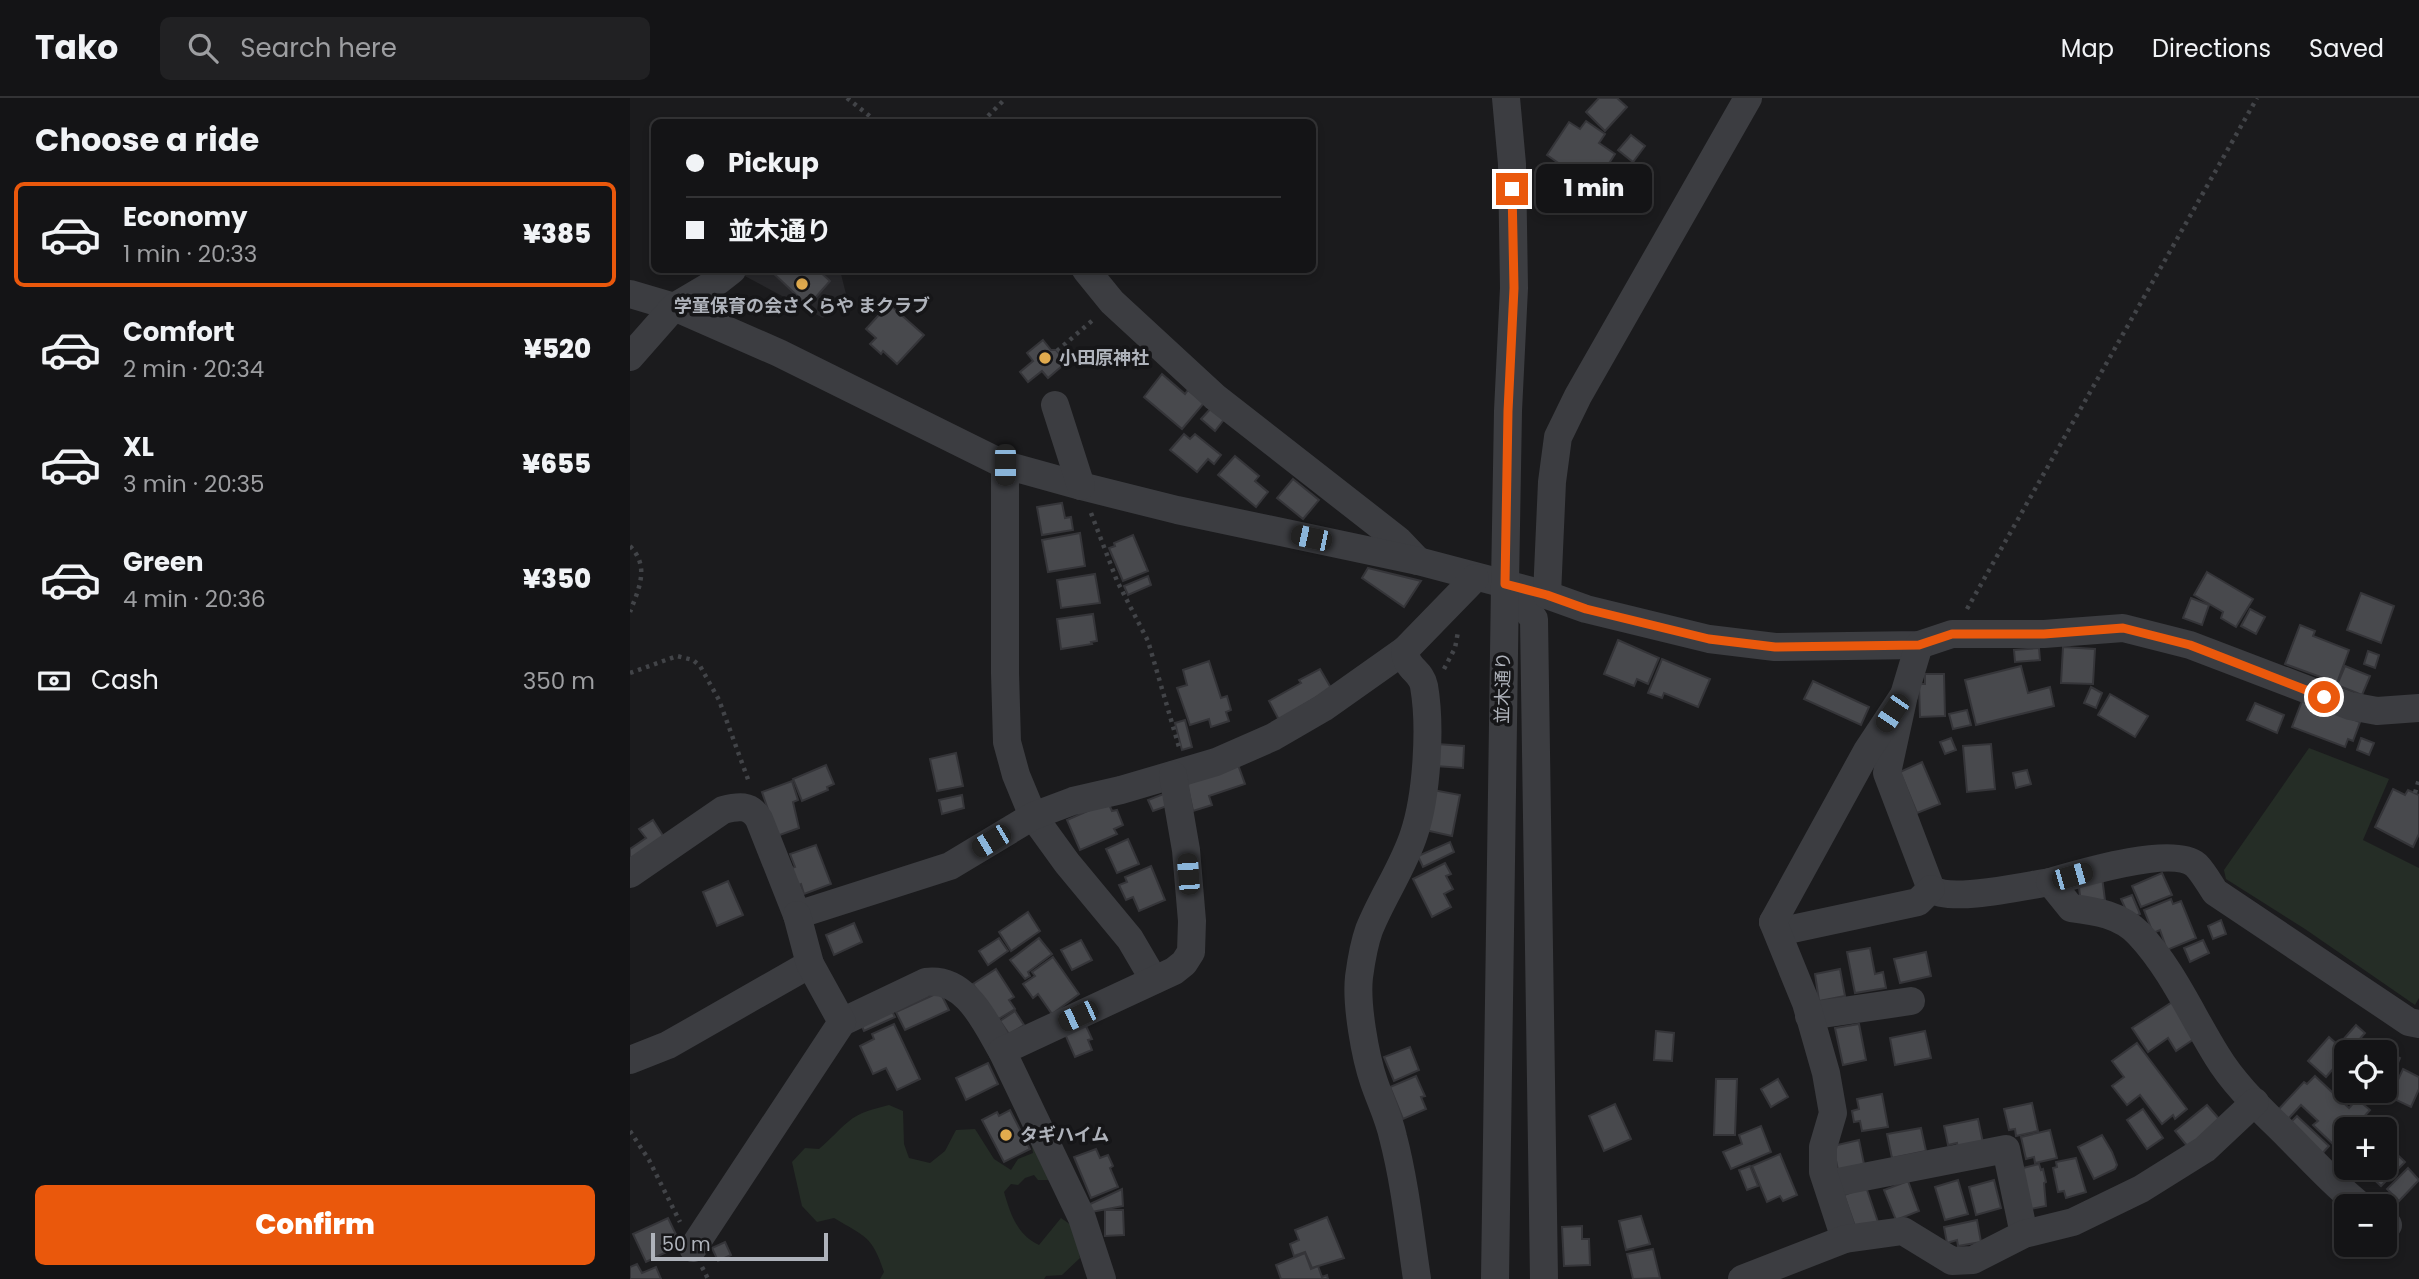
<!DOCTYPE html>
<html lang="en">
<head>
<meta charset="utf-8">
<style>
	body { margin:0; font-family:Poppins,"Noto Sans JP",sans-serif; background:#212123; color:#f1f3f6; height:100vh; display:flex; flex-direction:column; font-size:26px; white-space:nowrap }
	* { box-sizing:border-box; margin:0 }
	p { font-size:23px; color:#9d9ea1 }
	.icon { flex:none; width:38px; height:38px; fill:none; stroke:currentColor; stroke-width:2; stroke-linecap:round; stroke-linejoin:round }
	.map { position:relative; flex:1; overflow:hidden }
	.details { display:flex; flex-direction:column; background:#141416; width:630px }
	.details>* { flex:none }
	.hud { position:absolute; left:21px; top:21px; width:665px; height:154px; border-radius:10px; box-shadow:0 4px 10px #0003,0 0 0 2px #333335; display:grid; align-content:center; height:154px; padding:0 35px; background:#141416 }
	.tools { position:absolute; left:1704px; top:942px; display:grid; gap:14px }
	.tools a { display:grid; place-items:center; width:63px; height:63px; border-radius:10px; background:#141416; box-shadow:0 4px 10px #0003,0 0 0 2px #333335; font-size:35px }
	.scale { position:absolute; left:21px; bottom:18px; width:177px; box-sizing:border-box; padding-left:7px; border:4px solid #afb3bb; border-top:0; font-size:19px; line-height:24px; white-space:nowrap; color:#afb3bb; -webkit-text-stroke:5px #161618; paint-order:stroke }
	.end { position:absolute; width:32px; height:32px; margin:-16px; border:9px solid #ea580c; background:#fff; box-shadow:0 0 0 4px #fff }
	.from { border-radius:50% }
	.bubble { position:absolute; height:49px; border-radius:10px; background:#141416; box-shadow:0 4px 10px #0003,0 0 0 2px #333335; font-size:23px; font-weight:800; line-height:49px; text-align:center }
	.car { position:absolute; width:21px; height:42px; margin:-21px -10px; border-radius:9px; box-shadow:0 0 5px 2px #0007; background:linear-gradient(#222 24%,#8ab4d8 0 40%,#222 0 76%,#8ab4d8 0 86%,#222 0) }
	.hud b { display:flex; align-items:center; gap:24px; height:66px; font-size:26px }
	.hud b+b { border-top:2px solid #333335 }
	.hud i { width:18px; height:18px; background:#f1f3f6 }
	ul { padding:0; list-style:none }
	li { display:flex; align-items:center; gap:21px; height:105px; margin:0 14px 10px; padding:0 21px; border:4px solid transparent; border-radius:10px }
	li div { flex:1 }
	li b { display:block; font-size:26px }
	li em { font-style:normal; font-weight:800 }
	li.on { border-color:#ea580c }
	li>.icon { width:63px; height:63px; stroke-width:1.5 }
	h2 { padding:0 35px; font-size:32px; line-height:84px }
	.pay { display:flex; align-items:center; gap:18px; height:77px; padding:0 35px; font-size:26px }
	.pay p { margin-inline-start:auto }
	.button { display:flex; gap:14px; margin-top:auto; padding:14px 35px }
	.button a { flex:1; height:80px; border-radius:10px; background:#ea580c; color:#fff; font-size:28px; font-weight:800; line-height:80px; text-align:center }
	header { display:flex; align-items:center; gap:42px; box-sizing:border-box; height:98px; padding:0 35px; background:#141416; border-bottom:2px solid #333335 }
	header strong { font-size:33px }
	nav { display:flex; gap:38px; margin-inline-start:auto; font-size:24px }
	.search { width:490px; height:63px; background:#212123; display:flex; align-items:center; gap:18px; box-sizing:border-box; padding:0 24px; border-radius:10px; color:#9d9ea1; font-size:26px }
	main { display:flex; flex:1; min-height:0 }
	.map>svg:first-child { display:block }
</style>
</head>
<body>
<header>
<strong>Tako</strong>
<div class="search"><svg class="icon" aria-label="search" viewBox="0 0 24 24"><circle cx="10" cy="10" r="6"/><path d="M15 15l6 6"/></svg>Search here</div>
<nav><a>Map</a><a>Directions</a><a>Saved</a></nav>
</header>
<main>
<section class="details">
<h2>Choose a ride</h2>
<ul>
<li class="on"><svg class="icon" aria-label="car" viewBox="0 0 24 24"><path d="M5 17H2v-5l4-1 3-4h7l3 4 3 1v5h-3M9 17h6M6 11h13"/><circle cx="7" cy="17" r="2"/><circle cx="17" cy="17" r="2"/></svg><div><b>Economy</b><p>1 min · 20:33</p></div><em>¥385</em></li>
<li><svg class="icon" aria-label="car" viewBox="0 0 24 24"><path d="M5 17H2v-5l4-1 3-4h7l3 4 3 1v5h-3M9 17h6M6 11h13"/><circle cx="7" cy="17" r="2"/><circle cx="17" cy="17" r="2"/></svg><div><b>Comfort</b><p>2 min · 20:34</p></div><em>¥520</em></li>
<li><svg class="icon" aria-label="car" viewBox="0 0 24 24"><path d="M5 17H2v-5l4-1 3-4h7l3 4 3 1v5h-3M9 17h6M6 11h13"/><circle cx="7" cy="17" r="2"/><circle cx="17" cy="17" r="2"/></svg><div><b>XL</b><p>3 min · 20:35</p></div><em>¥655</em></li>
<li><svg class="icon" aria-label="car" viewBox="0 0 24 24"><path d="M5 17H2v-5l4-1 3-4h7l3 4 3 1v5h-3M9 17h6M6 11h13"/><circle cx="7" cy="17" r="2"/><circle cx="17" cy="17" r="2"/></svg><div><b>Green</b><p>4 min · 20:36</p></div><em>¥350</em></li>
</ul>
<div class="pay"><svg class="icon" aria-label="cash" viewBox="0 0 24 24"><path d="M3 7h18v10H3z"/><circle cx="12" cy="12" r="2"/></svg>Cash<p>350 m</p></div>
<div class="button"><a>Confirm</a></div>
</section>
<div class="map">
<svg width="1789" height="1181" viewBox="0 0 1789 1181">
	<rect width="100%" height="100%" fill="#1b1b1d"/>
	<polygon fill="#27272a" points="120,172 210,172 216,196 193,220 113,177"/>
	<g fill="#252d26">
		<polygon points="1679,650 1759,681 1733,742 1789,770 1789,900 1785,907 1675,831 1596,781 1594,772"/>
		<path d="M 259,1007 L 273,1013 L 274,1046 L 279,1060 L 300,1065 L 315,1053 L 326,1032 L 345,1031 L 364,1061 L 381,1072 L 388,1061 L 403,1055 L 400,1038 L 430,1082 L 408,1082 L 404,1077 L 395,1080 L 388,1087 L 381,1086 L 374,1094 C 380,1115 387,1137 409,1147 L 431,1120 L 444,1129 L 450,1160 L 432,1177 L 416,1178 L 414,1181 L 250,1181 L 254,1174 C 242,1137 235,1139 204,1120 L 187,1124 L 172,1108 L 162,1064 L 175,1050 L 189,1051 C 200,1042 208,1032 218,1024 C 229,1014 244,1011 259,1007 Z"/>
	</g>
	<g fill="#48494d" stroke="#353539" stroke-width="2">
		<polygon points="969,0 987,0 997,9 975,33 956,14"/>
		<polygon points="956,23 975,36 969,45 985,56 969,81 959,75 954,83 917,57 939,24 950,31"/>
		<polygon points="1001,37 1015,48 1003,64 988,52"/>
		<polygon points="140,172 188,172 200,183 178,208"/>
		<polygon points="259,206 294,237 267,266 253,253 251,256 240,246 246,240 236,231"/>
		<polygon points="413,242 421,252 426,252 433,260 429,263 432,268 418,280 412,273 398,284 390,274 403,263 397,255"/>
		<polygon points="532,276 555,296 558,292 574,305 552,331 514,299"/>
		<polygon points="583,308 596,319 585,333 571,321"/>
		<polygon points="554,336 560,341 565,336 591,357 584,366 578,361 567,374 540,352"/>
		<polygon points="605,358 629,378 625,383 638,394 626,409 588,377"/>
		<polygon points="663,381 689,402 673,421 647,400"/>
		<polygon points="432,405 435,420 441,419 443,432 412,437 407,409"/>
		<polygon points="450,435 455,468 418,474 412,442"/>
		<polygon points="503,437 518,473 493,483 479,450 485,448 484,445"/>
		<polygon points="738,470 791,483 774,509 732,480"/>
		<polygon points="1577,474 1623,501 1606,529 1591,520 1593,514 1564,497"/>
		<polygon points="465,476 470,505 431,510 427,482"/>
		<polygon points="518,478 521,487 498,497 494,488"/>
		<polygon points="1731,495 1764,508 1751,545 1717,532"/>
		<polygon points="1561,500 1579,507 1572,527 1553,520"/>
		<polygon points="1620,511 1635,519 1626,536 1611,528"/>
		<polygon points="463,516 467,543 461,544 462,546 431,551 427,521"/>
		<polygon points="1670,527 1685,533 1683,538 1719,552 1707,585 1655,566"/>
		<polygon points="988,542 1029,560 1018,586 1007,581 1004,588 974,576"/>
		<polygon points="1433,549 1465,551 1463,586 1431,585"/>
		<polygon points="1409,550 1410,562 1385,564 1384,552"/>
		<polygon points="1738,553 1749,557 1745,570 1734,566"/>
		<polygon points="1032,561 1080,581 1068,609 1034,595 1032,600 1018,595"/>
		<polygon points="579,563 591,600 597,598 601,612 596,614 599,623 581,629 579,621 560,627 547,590 557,587 553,572"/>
		<polygon points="1391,568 1398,595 1420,589 1424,608 1346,627 1335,582"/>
		<polygon points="1715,568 1740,578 1732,597 1707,587"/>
		<polygon points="690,571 701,590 649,622 639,603 671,585 669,582"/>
		<polygon points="1295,576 1314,576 1315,618 1290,619 1289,586 1295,586"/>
		<polygon points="1183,583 1239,609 1231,627 1174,601"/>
		<polygon points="1461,589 1472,595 1466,610 1454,605"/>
		<polygon points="1480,596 1518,618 1505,639 1468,617"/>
		<polygon points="1672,603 1730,624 1723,643 1718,641 1715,649 1662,629"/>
		<polygon points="1625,605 1654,617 1647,635 1617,622"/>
		<polygon points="1337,612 1341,627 1323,631 1319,616"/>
		<polygon points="555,622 562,649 552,652 545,625"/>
		<polygon points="1321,640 1326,652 1315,656 1310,644"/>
		<polygon points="1731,640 1744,645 1739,657 1727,652"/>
		<polygon points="807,646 834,648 833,670 805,668"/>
		<polygon points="1361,646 1365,691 1337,694 1333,648"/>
		<polygon points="326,655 333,688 307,693 300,661"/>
		<polygon points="607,664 615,686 579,698 582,707 563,713 557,686"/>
		<polygon points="1292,664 1310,706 1287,715 1270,674"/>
		<polygon points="196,667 204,686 197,689 198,692 172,703 163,681"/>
		<polygon points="1397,672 1401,686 1386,690 1383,675"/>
		<polygon points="162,683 168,702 163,704 169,730 147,738 132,694"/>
		<polygon points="1763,691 1775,697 1778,692 1789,697 1789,736 1783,749 1745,729"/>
		<polygon points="803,692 830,697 822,738 795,732"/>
		<polygon points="536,695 540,707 523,713 518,702"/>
		<polygon points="332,697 334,710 312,716 309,702"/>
		<polygon points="478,704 482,713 487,712 493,727 484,731 487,736 450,752 437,722"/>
		<polygon points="23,722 37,744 0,769 0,751 16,740 9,731"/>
		<polygon points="498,741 509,766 487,775 476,751"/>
		<polygon points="820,744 824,754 793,769 788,758"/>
		<polygon points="186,747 201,786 174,796 171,786 166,788 159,771 165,769 160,756"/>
		<polygon points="815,765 821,776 816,778 823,791 814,796 821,809 802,819 783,781"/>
		<polygon points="521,768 535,802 509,813 503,799 496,802 489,787 497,784 495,779"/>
		<polygon points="1532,775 1542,797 1511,809 1502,788"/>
		<polygon points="1472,779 1475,802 1451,805 1448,782"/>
		<polygon points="98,783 113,817 87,828 73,794"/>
		<polygon points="1502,797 1510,816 1503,819 1497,814 1491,801"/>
		<polygon points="1541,801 1543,806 1551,803 1566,840 1537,852 1530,832 1523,835 1514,812"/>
		<polygon points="398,814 410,833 381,853 369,834"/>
		<polygon points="1591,822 1596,836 1583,841 1578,828"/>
		<polygon points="224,825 232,844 204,857 196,837"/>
		<polygon points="369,840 378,853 358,867 349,853"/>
		<polygon points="409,840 422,856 398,874 400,878 395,881 380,862"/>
		<polygon points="451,842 462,862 442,872 431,852"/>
		<polygon points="1573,842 1579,855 1560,864 1554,850"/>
		<polygon points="1240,850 1245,876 1253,874 1256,890 1225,895 1217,854"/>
		<polygon points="1296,854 1301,878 1270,885 1264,861"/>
		<polygon points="423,859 449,896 422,916 408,896 403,900 393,886 405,878 402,874"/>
		<polygon points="366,871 384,899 379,902 385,911 367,922 343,886"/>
		<polygon points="1210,871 1215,898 1189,903 1185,876"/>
		<polygon points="310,894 319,912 275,932 266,914"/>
		<polygon points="1547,901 1570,937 1546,953 1538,940 1518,954 1502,930"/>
		<polygon points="261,911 265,919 234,933 230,924"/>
		<polygon points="385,913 394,927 379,936 370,923"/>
		<polygon points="264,926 290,981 267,992 256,970 243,976 230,948 244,941 242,936"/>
		<polygon points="1229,926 1236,962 1213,967 1205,930"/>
		<polygon points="1726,927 1735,935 1721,951 1712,943"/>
		<polygon points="456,928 462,941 458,942 462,952 445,959 435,936"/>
		<polygon points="1026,933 1044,935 1042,963 1024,962"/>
		<polygon points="1295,933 1301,960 1265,967 1260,940"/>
		<polygon points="1699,939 1717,955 1696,979 1678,963"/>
		<polygon points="1507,945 1557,1011 1545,1021 1543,1017 1532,1026 1510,997 1497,1007 1482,988 1494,979 1482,963"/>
		<polygon points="780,949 789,972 764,983 754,959"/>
		<polygon points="1755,954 1770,960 1755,996 1747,992 1755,992"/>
		<polygon points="358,965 368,986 336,1002 326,980"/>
		<polygon points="1773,971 1789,979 1789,991 1781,1009 1760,999"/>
		<polygon points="786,978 795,998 791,999 796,1011 773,1021 760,989"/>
		<polygon points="1685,978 1719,1010 1727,1001 1740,1012 1723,1031 1717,1031 1717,1038 1706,1049 1683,1027 1688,1023 1671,1007 1658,1021 1648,1012 1674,984 1677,986"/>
		<polygon points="1086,981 1107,981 1105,1037 1084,1037"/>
		<polygon points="1148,981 1158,999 1141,1009 1131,991"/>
		<polygon points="1252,996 1258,1029 1232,1033 1230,1023 1224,1024 1222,1013 1229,1011 1227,1001"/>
		<polygon points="1402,1005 1408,1033 1386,1038 1385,1031 1379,1032 1374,1011"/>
		<polygon points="985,1006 1001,1041 974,1053 959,1018"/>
		<polygon points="1577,1007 1590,1022 1558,1049 1545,1033"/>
		<polygon points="1513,1011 1533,1040 1517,1051 1497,1022"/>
		<polygon points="380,1012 400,1051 374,1064 352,1022 367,1014 369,1018"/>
		<polygon points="1667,1018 1699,1048 1689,1059 1656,1029"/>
		<polygon points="1348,1021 1353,1045 1328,1050 1327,1045 1318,1047 1314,1028"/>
		<polygon points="1131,1028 1141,1054 1101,1071 1093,1054 1112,1046 1109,1037"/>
		<polygon points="1291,1030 1296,1053 1262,1060 1257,1036"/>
		<polygon points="1420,1032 1427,1060 1405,1065 1404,1059 1396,1061 1391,1039"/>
		<polygon points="1472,1037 1482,1054 1487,1067 1485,1071 1464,1081 1448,1049"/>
		<polygon points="1229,1042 1234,1066 1208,1072 1203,1048"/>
		<polygon points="1755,1045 1775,1064 1751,1088 1731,1069 1755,1069"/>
		<polygon points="466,1051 470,1060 478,1057 483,1068 480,1070 488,1089 461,1100 444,1059"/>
		<polygon points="1150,1056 1167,1097 1153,1103 1150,1098 1137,1104 1122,1068"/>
		<polygon points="1715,1058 1717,1069 1726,1069 1719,1077 1707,1067"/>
		<polygon points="1446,1060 1456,1094 1436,1100 1434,1093 1428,1094 1423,1070 1427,1069 1426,1064"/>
		<polygon points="1409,1066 1411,1072 1413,1071 1416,1084 1414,1085 1416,1108 1401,1111 1389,1071"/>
		<polygon points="1120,1068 1128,1088 1117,1092 1109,1072"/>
		<polygon points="1778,1070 1789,1082 1769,1103 1757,1091"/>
		<polygon points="1328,1082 1338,1116 1315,1122 1305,1089"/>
		<polygon points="1364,1082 1371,1110 1346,1117 1339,1089"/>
		<polygon points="1278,1083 1289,1113 1266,1122 1254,1092"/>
		<polygon points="1236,1089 1248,1124 1226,1131 1214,1097"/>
		<polygon points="492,1091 493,1108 462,1114 458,1107"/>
		<polygon points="475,1112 493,1112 494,1137 475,1138"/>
		<polygon points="1011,1118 1020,1146 996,1152 989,1123"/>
		<polygon points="697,1119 714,1160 682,1170 675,1154 664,1158 660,1146 669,1142 665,1132"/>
		<polygon points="38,1120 51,1147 16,1164 3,1136"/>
		<polygon points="1347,1122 1351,1144 1328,1148 1327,1142 1317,1145 1314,1129"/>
		<polygon points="952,1128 952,1141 959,1141 960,1167 934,1168 932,1129"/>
		<polygon points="95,1144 101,1157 88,1163 82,1150"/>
		<polygon points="1023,1151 1030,1180 1003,1181 997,1156"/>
		<polygon points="675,1155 681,1171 688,1168 692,1179 697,1177 698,1181 651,1181 646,1167"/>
		<polygon points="7,1166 12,1175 26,1169 31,1181 0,1181 0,1169"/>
	</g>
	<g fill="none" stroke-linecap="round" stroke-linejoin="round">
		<g stroke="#424448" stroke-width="4.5" stroke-dasharray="3.5 5" stroke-linecap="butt">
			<polyline points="217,0 247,24"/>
			<polyline points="352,24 376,0"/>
			<polyline points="427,253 464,221"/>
			<polyline points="461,415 487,483 518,543 549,649"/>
			<path d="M 0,448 C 20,469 9,490 0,514"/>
			<polyline points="1337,511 1627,0"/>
			<polyline points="814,571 825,550 828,534"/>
			<polyline points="0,575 47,558 63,562 70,568 89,602 119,684"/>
			<polyline points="1785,695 1789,681"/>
			<polyline points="0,1033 19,1062 50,1124"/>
			<polyline points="72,1169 78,1181"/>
		</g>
		<g stroke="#3c3d41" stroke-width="28">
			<polyline points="456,172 482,204 585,299 768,442 788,463"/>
			<polyline points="0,196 44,209 149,255 375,367 451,388 547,412 788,463 917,497 956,511 1079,541 1145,549 1289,547 1322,536 1414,536 1493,530 1560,547 1720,608 1747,613 1789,610"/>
			<polyline points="0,259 44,209 88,183 102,172"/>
			<polyline points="425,307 451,388"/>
			<polyline points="375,367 375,575 377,644 386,677 403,718 437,765 500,841 524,882"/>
			<polyline points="875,486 904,521 914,1181"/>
			<polyline points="917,497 922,384 928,339 948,298 1118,0"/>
			<path d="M 1274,597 L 1257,675 L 1301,791 C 1321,805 1394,788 1420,784 L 1441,810 C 1466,813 1491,817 1509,836 C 1542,871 1562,918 1587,958 C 1605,988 1633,1013 1658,1038 C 1681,1061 1705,1088 1731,1108"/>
			<path d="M 0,776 L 93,712 C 108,708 120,706 129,721 L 167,817 L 320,768 L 403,718 L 443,703 L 491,692 L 586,664 L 643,639 L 693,610 L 775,552"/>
			<path d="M 1420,784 C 1448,776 1543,747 1566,767 C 1573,774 1579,785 1585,794 L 1779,924 L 1789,926"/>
			<polyline points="1143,824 1162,831 1288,804 1301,791"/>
			<polyline points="1179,918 1281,903"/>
			<path d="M 212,924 L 296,884 C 336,879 355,924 372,953"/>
			<polyline points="0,962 38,947 180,866"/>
			<polyline points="1198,1086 1376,1051 1394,1136"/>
			<polyline points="1755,1125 1758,1127"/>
			<polyline points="1215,1141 1193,1074 1193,1049 1203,1015 1196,975 1176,905 1143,824 1237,653 1274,597 1289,547"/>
			<polyline points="63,1150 212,924 180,866 167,817"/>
			<polyline points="472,1181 452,1120 372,953 544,873 554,865 561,854 562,823 556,752 543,677"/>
			<path d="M 787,1181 C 780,1134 775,1085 763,1039 C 759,1020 750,1002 744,984 C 735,958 726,906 729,879 C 731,864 734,846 739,832 C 752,799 773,770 784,736 C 797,697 801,628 794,588 C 791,572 776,572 775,552 L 845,480"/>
			<polyline points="865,1181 875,486 878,313 884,190 882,66 876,0"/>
			<polyline points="1112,1181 1215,1141 1273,1133 1322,1163 1343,1162 1394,1136 1443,1124 1511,1091 1575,1051 1625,1004"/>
		</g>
	</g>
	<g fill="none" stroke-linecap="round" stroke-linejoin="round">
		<polyline stroke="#ea580c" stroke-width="9" points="882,91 884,190 878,313 875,486 917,497 956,511 1079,541 1145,549 1289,547 1322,536 1414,536 1493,530 1560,547 1694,599"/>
	</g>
	<g fill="#e1ab4e" stroke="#161618" stroke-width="2.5">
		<circle cx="172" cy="186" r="7"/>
		<circle cx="415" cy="260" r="7"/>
		<circle cx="376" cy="1037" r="7"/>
	</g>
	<g text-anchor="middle" stroke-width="7" stroke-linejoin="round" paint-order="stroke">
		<g font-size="18" font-weight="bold" fill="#afb3bb" stroke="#161618" text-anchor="start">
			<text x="172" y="214" text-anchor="middle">学童保育の会さくらや まクラブ</text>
			<text x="429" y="266">小田原神社</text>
			<text x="390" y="1043">タギハイム</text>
		</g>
		<g font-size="18" fill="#afb3bb" stroke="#161618">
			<text transform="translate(873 590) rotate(-89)" y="6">並木通り</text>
		</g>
	</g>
</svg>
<div class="tools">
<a><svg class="icon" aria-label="locate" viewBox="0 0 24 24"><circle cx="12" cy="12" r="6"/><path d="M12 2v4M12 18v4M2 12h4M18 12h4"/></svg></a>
<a>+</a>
<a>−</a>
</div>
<div class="scale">50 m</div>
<i class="end from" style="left:1694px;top:599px"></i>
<i class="end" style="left:882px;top:91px"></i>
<div class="bubble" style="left:906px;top:66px;width:116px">1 min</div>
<i class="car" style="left:375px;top:367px;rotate:180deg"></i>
<i class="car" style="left:681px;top:440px;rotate:282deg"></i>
<i class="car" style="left:1262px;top:615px;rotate:214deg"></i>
<i class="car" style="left:361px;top:743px;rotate:239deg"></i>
<i class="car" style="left:558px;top:776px;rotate:356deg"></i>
<i class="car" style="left:1442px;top:778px;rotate:74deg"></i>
<i class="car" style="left:448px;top:918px;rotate:245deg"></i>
<div class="hud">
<b><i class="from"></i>Pickup</b>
<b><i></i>並木通り</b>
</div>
</div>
</main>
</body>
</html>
